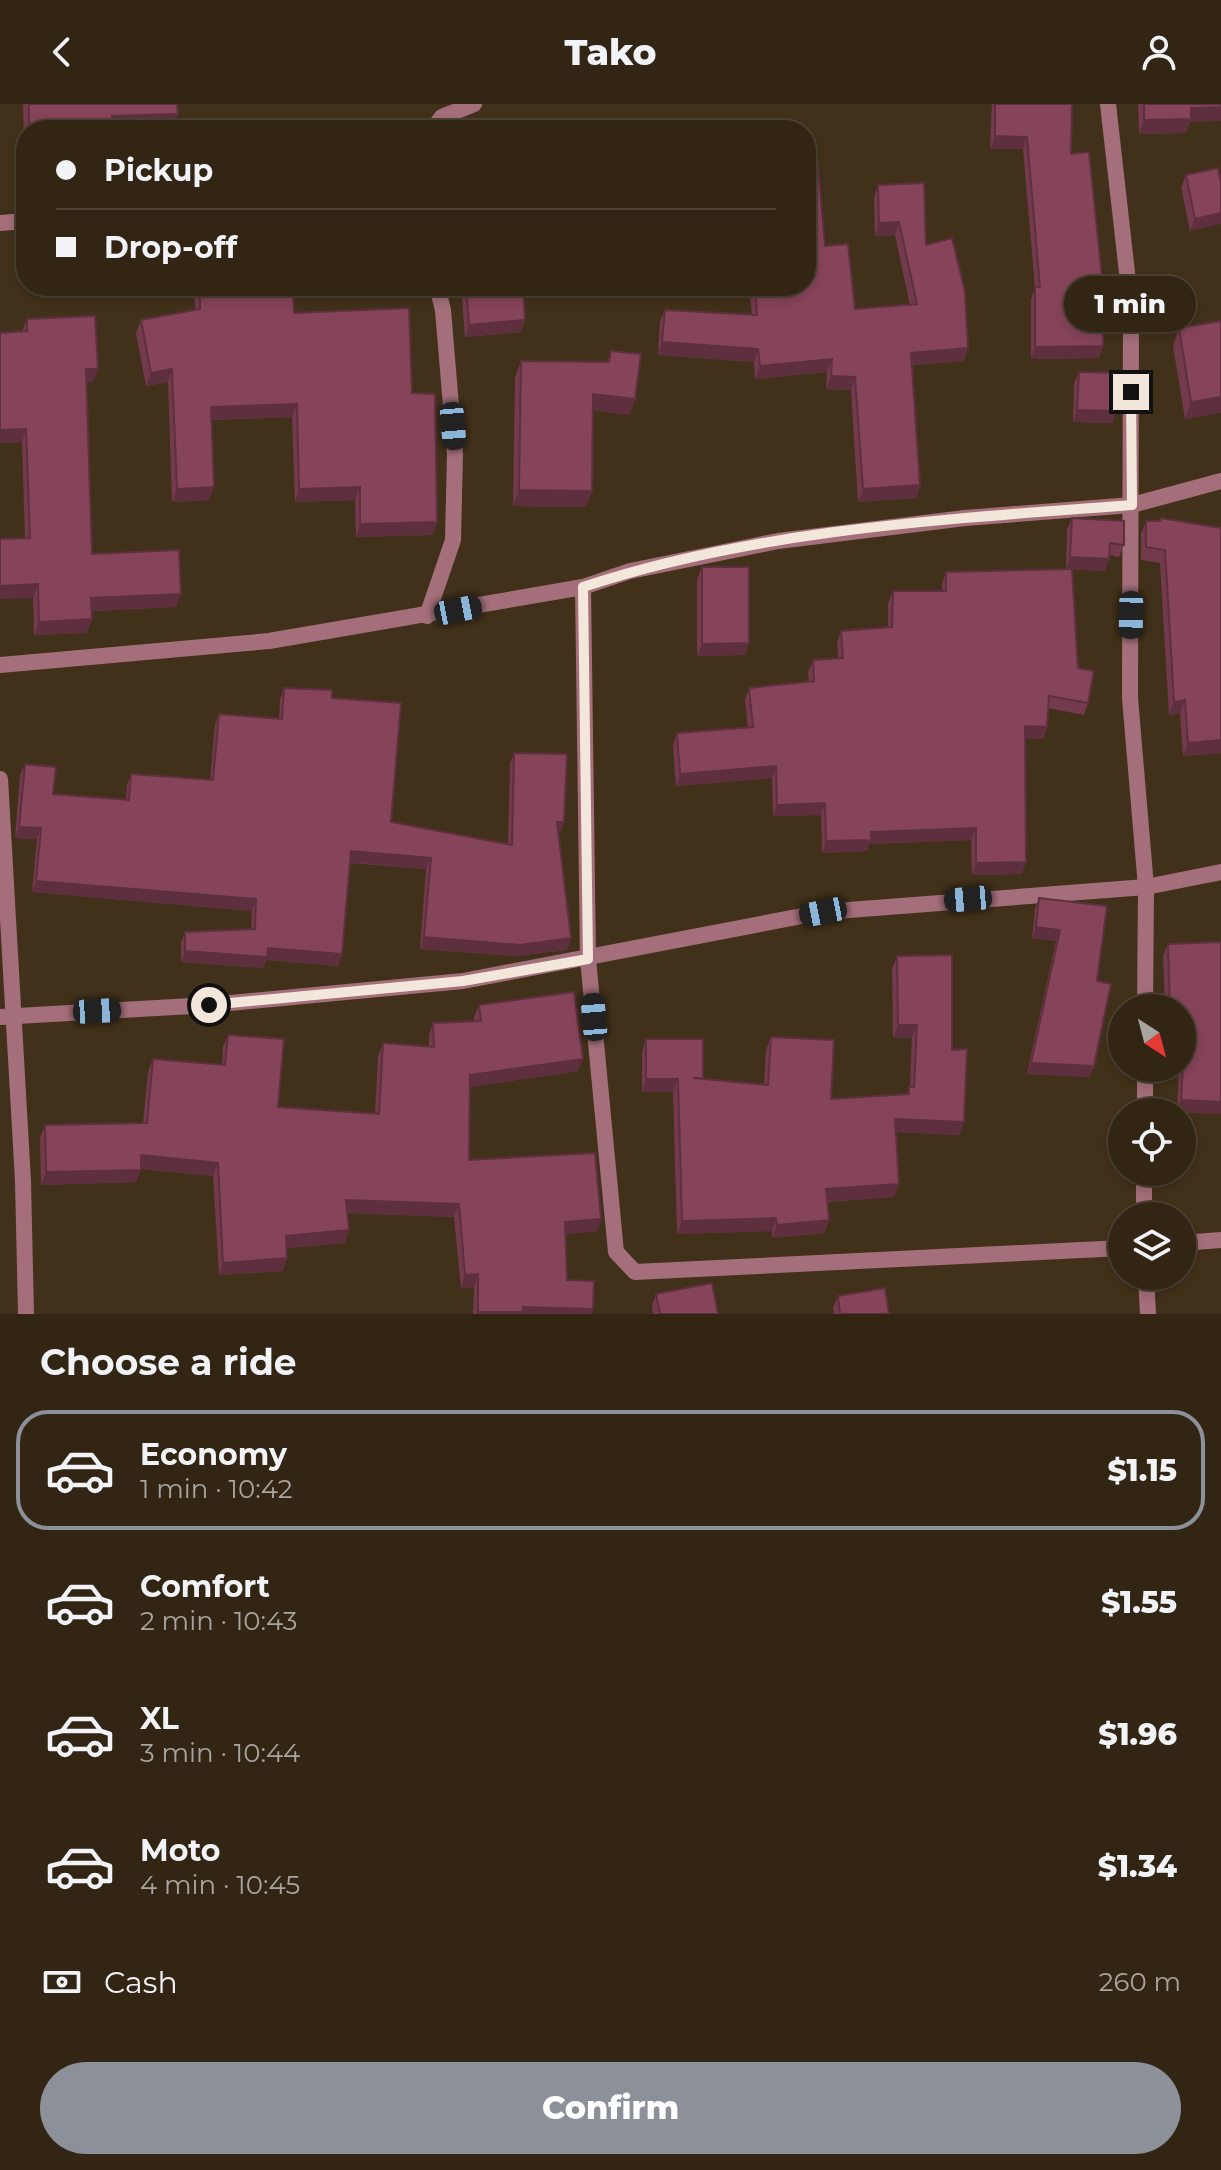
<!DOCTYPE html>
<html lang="en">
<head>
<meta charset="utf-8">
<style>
	body { margin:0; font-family:Montserrat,sans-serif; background:#3a2d1d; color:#f1f3f6; height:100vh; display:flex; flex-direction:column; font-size:30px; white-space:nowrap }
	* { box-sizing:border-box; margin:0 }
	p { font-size:26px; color:#a8a5a0 }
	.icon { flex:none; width:44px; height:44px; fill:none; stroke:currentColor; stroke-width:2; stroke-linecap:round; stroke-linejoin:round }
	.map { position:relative; height:1210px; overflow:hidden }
	.side { display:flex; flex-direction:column; background:#322514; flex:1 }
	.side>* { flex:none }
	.guide { position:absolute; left:16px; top:16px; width:800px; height:176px; border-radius:32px; box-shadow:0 4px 12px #0003,0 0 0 2px #4d4234; display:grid; align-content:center; height:176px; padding:0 40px; background:#322514 }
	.needle { width:52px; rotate:144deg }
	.tools { position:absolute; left:1108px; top:890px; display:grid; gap:16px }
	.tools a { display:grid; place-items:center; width:88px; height:88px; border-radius:50%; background:#322514; box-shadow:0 4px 12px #0003,0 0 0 2px #4d4234; font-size:40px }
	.end { position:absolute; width:36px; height:36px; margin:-18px; border:10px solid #f2e7da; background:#111; box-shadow:0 0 0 4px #111 }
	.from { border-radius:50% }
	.bubble { position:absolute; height:56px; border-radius:28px; background:#322514; box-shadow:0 4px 12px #0003,0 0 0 2px #4d4234; font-size:26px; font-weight:800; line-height:56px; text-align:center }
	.car { position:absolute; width:24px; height:48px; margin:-24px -12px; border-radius:10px; box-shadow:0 0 6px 2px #0007; background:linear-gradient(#222 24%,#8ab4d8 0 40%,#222 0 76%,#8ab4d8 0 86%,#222 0) }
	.guide b { display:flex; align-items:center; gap:28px; height:76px; font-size:30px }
	.guide b+b { border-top:2px solid #4d4234 }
	.guide i { width:20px; height:20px; background:#f1f3f6 }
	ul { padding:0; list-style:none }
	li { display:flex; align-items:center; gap:24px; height:120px; margin:0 16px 12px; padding:0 24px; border:4px solid transparent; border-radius:32px }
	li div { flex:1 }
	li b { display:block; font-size:30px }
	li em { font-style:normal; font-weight:800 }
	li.current { border-color:#8c9099 }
	li>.icon { width:72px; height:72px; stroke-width:1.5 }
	h2 { padding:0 40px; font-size:36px; line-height:96px }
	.pay { display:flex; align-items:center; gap:20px; height:88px; padding:0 40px; font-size:30px }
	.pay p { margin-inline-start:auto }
	.primary-button { display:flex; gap:16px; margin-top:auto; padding:16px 40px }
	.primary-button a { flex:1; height:92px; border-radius:48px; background:#8c9099; color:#fff; font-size:32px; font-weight:800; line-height:92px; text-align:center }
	header { display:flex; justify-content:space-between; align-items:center; height:104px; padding:0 40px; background:#322514; font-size:36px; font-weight:800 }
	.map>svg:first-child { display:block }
</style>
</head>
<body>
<header><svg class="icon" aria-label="back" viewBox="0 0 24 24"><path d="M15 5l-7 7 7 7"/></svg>Tako<svg class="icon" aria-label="person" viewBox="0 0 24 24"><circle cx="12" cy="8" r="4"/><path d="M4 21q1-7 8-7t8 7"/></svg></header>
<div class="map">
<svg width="1221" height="1210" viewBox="0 0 1221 1210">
	<rect width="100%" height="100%" fill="#42311a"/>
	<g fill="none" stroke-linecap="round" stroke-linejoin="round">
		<g stroke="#a46f7b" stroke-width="16">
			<polyline points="1108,0 1131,204 1130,594 1146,783 1145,904"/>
			<polyline points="432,26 442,13 474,0"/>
			<polyline points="0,119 26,117"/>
			<polyline points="583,483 588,855 616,1148 635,1168 1122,1144"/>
			<polyline points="427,512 453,436 455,350 443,206 437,182"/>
			<polyline points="0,561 269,537 583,483 630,467 778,437 965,414 1132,401 1221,377"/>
			<polyline points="0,675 23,1077 26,1210"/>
			<polyline points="0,913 209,901 463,877 823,808 1146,783 1221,768"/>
			<polyline points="1145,1008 1145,964"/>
			<polyline points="1144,1112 1144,1068"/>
			<polyline points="1182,1139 1221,1136"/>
			<polyline points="1146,1172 1148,1210"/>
		</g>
	</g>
	<g fill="#733a4d">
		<polygon points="23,0 177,0 178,10 172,24 127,26 26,26 25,79"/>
		<polygon points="992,0 1072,0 1071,50 1099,254 1031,255 1031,195 1035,184 1023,45 990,45"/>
		<polygon points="1138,0 1221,0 1190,18 1186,29 1139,30"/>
		<polygon points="1218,64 1190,127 1181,83 1186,71"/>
		<polygon points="878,81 926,141 964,257 912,261 920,381 916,394 858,398 851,286 826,285 827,268 755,275 754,258 658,251 660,218 665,206 752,211 749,182 806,182 825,142 855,205 910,201 895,131 875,132 874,94"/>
		<polygon points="194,182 293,182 294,209 412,289 437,418 432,431 356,433 355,396 295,398 292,313 211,316 209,396 172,398 168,278 146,282 136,229 141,216 195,206"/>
		<polygon points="461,182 523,182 525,216 521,228 465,233"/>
		<polygon points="27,215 93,278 86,278 92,450 176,503 92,507 92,515 87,529 34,531 33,494 25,434 22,338 0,339 0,229 22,228"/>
		<polygon points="1221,217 1185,315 1173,242 1179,224"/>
		<polygon points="611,247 630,311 593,306 586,403 513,402 515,273 521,257 607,258"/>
		<polygon points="1079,268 1116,307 1112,319 1073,318 1074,280"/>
		<polygon points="1072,414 1124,441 1119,453 1109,451 1105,467 1072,465 1078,564 1088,599 1084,611 1048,604 1047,623 1043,635 1025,634 1022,770 972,771 971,736 869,740 867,747 822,749 821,711 773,712 772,674 676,682 673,641 677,629 748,624 745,596 749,584 809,578 808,568 813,556 838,554 837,539 841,527 888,523 888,499 893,487 942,487 942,480 946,468 1066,465 1067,426"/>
		<polygon points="1146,417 1221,424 1221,649 1183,652 1180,609 1169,611 1160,459 1141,456 1141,430"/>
		<polygon points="702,463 749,539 745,551 697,552 697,475"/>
		<polygon points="284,584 332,594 391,718 508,741 510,660 514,649 564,718 560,729 558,729 571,834 567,846 516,852 420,845 426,765 350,759 342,850 338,862 266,856 263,864 181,858 181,839 185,828 251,825 252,807 32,788 37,735 15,734 20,671 25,660 53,690 126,696 127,681 131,670 210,676 215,621 219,610 279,614 280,595"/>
		<polygon points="1039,794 1097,877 1090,973 1027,970 1056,837 1032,834 1035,805"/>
		<polygon points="1221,838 1221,1010 1177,1008 1179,964 1182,964 1182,904 1165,904 1163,852 1168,840"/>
		<polygon points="897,852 952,946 959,1031 895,1028 894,1093 827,1098 829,1116 824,1129 772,1134 772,1127 677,1130 673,988 642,988 642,948 646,935 703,975 764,981 766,946 771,933 831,995 907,990 910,983 912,934 893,934 892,865"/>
		<polygon points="479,901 578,967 469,983 469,1056 597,1127 566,1130 567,1176 593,1205 591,1210 473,1210 474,1183 461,1184 454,1113 348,1109 345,1139 287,1144 283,1167 219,1171 213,1072 141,1065 136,1078 41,1081 40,1034 45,1021 143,1019 148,968 153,955 222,961 223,943 228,931 278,1003 375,1010 378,952 383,939 429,942 429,931 433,919 474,918 474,913"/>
		<polygon points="656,1190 718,1210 653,1210 652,1202"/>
		<polygon points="838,1192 889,1210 834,1210 833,1204"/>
	</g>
	<g fill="#5e303f">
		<polygon points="1221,3 1221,17 1190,18 1186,29 1139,30 1144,16 1191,4"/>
		<polygon points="178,10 172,24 107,26 112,12"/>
		<polygon points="995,32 1027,33 1023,45 990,45"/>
		<polygon points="1221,109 1221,120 1190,127 1195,115"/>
		<polygon points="899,118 895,131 875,132 879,119"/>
		<polygon points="525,216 521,228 465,233 469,221"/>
		<polygon points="662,238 758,245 754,258 658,251"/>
		<polygon points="1103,242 1099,254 1031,255 1035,243"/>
		<polygon points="968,244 964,257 906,262 911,249"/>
		<polygon points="832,255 827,268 755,275 760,262"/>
		<polygon points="86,265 98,265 93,278 81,278"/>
		<polygon points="172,265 168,278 146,282 151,269"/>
		<polygon points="831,272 855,273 851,286 826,285"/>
		<polygon points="593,290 635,295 630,311 587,306"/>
		<polygon points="1221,293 1221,309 1185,315 1191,298"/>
		<polygon points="297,300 292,313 206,316 211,303"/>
		<polygon points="1077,306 1116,307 1112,319 1073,318"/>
		<polygon points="26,325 22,338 0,339 0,326"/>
		<polygon points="920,381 916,394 858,398 863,385"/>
		<polygon points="214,383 209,396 172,398 177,385"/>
		<polygon points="360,383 355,396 295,398 299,385"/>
		<polygon points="519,386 592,387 586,403 513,402"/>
		<polygon points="437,418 432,431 356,433 360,420"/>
		<polygon points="1070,453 1109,455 1105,467 1066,465"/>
		<polygon points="38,480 33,494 0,495 0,482"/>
		<polygon points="181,490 176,503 86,507 91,494"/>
		<polygon points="92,515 87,529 34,531 39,518"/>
		<polygon points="749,539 745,551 697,552 702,540"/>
		<polygon points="1185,596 1180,609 1169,611 1174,598"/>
		<polygon points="1025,622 1047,623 1043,635 1020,634"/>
		<polygon points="1221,636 1221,649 1183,652 1188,639"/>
		<polygon points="776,662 772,674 676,682 680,670"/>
		<polygon points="825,699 821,711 773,712 777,701"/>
		<polygon points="557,718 564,718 560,729 553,729"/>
		<polygon points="19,723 41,724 37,735 15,734"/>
		<polygon points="976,724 971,736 869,740 867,747 822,749 826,737 871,728"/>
		<polygon points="351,747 431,754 426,765 347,758"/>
		<polygon points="1026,758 1022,770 972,771 976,759"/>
		<polygon points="36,777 256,795 252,807 32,788"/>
		<polygon points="1036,823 1060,826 1056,837 1032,834"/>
		<polygon points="424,833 571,834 567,846 516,852 420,845"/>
		<polygon points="268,844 342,850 338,862 266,856 263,864 181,858 185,847"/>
		<polygon points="898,921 917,921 912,934 893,934"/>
		<polygon points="583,955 578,967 465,984 470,971"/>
		<polygon points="1031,959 1094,962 1090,973 1027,970"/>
		<polygon points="646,975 678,975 673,988 642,988"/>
		<polygon points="1181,996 1221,998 1221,1010 1177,1008"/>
		<polygon points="895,1015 964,1018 959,1031 890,1028"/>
		<polygon points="141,1051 218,1059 213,1072 136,1064"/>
		<polygon points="141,1066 136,1078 41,1081 46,1068"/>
		<polygon points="899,1080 894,1093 821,1098 826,1085"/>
		<polygon points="346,1096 459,1100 454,1113 342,1109"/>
		<polygon points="776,1114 772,1127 677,1130 682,1117"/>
		<polygon points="601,1115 597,1127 561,1131 565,1118"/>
		<polygon points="829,1116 824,1129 772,1134 777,1121"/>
		<polygon points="349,1126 345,1139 281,1145 286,1132"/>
		<polygon points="287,1154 283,1167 219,1171 223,1159"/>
		<polygon points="478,1170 474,1183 461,1184 465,1171"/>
		<polygon points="523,1203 593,1205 591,1210 477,1210 478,1208"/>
	</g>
	<g fill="#86445a" stroke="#5e303f" stroke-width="2">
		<polygon points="29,0 177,0 178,10 112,12 113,26 29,26"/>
		<polygon points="995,0 1072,0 1071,50 1089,48 1103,183 1103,242 1035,243 1035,183 1040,183 1027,33 995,32"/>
		<polygon points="1144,0 1221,0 1221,3 1191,4 1191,15 1144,16"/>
		<rect x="452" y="17" width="46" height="9"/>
		<polygon points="615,19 682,23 681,26 614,26"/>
		<polygon points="818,59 825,142 848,140 855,205 917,200 899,118 879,119 878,81 924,79 926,141 952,134 965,188 968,244 911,249 920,381 863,385 855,273 831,272 832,255 760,262 758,245 662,238 665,206 757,211 755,182 806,182 806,60"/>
		<polygon points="1218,64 1221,79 1221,109 1195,115 1186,71"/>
		<polygon points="200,182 293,182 294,209 409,204 412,289 435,290 437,418 360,420 360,383 299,385 297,300 211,303 214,383 177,385 172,265 151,269 141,216 200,205"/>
		<polygon points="466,182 523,182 525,216 469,221"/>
		<polygon points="95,212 98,265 86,265 92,450 179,446 181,490 91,494 92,515 39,518 38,480 0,482 0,435 30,434 26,325 0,326 0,229 27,227 27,215"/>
		<polygon points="1221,217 1221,293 1191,298 1179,224"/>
		<polygon points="611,247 641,250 635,295 593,290 592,387 519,386 521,257 609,258"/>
		<polygon points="1079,268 1118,269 1116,307 1077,306"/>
		<polygon points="1072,414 1124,417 1124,441 1110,439 1109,455 1070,453"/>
		<polygon points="1161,414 1221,424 1221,636 1188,639 1185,596 1174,598 1165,446 1146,443 1146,417 1160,417"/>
		<polygon points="702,463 749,463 749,539 702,540"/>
		<polygon points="1072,465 1078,564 1094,567 1088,599 1049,592 1047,623 1025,622 1026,758 976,759 976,724 871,728 871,736 826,737 825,699 777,701 776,662 680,670 677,629 753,623 749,584 814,577 813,556 843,554 841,527 892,523 893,487 946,487 946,468"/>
		<polygon points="284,584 332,586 332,594 401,599 391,718 512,741 514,649 567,650 564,718 557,718 571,834 520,841 424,833 431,754 351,747 342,850 268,844 267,853 185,847 185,828 255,825 256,795 36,777 41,724 19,723 25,660 56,663 53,690 129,696 131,670 213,676 219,610 282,615"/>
		<polygon points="1039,794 1107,802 1097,877 1111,880 1094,962 1031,959 1060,826 1036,823"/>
		<polygon points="1221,838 1221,998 1181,996 1186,914 1182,914 1182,904 1170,904 1168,840"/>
		<polygon points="952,851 952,946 967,945 964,1018 895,1015 899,1080 826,1085 829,1116 777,1121 776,1114 682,1117 678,975 646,975 646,935 703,935 703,974 693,974 768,981 771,933 834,936 831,995 909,990 909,983 914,983 917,921 898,921 897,852"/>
		<polygon points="574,888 583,955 470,971 469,1056 595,1049 601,1115 565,1118 567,1176 594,1177 593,1205 523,1203 523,1208 478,1208 478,1170 465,1171 459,1100 346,1096 349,1126 286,1132 287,1154 223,1159 218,1059 141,1051 141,1066 46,1068 45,1021 147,1019 153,955 225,961 228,931 284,935 278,1003 379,1010 383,939 434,943 433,919 481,917 479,901"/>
		<polygon points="712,1179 718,1210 660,1210 656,1190"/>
		<polygon points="885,1184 889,1210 840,1210 838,1192"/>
	</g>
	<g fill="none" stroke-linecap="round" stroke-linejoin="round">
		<path stroke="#f2e7da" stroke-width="10" d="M 209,901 L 463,877 L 588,855 L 583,483 C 758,425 949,415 1132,401 L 1131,288"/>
	</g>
</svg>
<div class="tools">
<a><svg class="needle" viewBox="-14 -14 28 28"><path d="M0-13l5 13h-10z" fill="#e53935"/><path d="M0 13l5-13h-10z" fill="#a8a5a0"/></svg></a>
<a><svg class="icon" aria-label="locate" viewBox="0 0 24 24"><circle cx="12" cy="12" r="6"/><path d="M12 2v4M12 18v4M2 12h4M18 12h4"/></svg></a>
<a><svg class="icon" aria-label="layers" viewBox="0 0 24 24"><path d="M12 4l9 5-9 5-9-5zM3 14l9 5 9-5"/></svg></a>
</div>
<i class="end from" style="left:209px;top:901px"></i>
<i class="end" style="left:1131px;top:288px"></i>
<div class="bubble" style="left:1064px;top:172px;width:132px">1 min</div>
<i class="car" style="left:453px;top:322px;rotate:175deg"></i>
<i class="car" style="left:458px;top:506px;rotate:79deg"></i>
<i class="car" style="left:1131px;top:511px;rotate:181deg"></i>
<i class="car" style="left:968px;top:795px;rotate:265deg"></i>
<i class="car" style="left:823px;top:808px;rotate:259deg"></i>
<i class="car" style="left:97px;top:907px;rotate:87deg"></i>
<i class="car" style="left:594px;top:913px;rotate:355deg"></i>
<div class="guide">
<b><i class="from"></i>Pickup</b>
<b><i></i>Drop-off</b>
</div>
</div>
<section class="side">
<h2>Choose a ride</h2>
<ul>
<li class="current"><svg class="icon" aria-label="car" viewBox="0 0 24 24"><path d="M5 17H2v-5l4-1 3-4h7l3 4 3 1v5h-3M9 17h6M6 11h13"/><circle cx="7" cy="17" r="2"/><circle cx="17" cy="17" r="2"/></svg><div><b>Economy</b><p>1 min · 10:42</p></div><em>$1.15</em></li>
<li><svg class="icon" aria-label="car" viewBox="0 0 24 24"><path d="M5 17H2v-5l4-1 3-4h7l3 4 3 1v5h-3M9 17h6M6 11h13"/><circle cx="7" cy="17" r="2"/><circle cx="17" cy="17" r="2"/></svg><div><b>Comfort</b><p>2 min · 10:43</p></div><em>$1.55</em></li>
<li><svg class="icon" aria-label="car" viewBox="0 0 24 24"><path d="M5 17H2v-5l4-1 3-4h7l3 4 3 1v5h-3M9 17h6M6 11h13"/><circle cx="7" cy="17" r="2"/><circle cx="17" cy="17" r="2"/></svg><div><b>XL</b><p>3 min · 10:44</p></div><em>$1.96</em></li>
<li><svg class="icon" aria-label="car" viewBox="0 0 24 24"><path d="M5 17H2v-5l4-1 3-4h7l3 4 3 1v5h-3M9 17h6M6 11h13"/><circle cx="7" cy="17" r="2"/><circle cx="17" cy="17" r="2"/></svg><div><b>Moto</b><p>4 min · 10:45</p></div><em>$1.34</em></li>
</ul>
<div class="pay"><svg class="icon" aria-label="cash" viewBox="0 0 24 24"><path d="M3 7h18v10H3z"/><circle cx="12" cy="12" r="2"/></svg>Cash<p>260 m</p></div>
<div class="primary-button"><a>Confirm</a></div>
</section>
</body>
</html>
